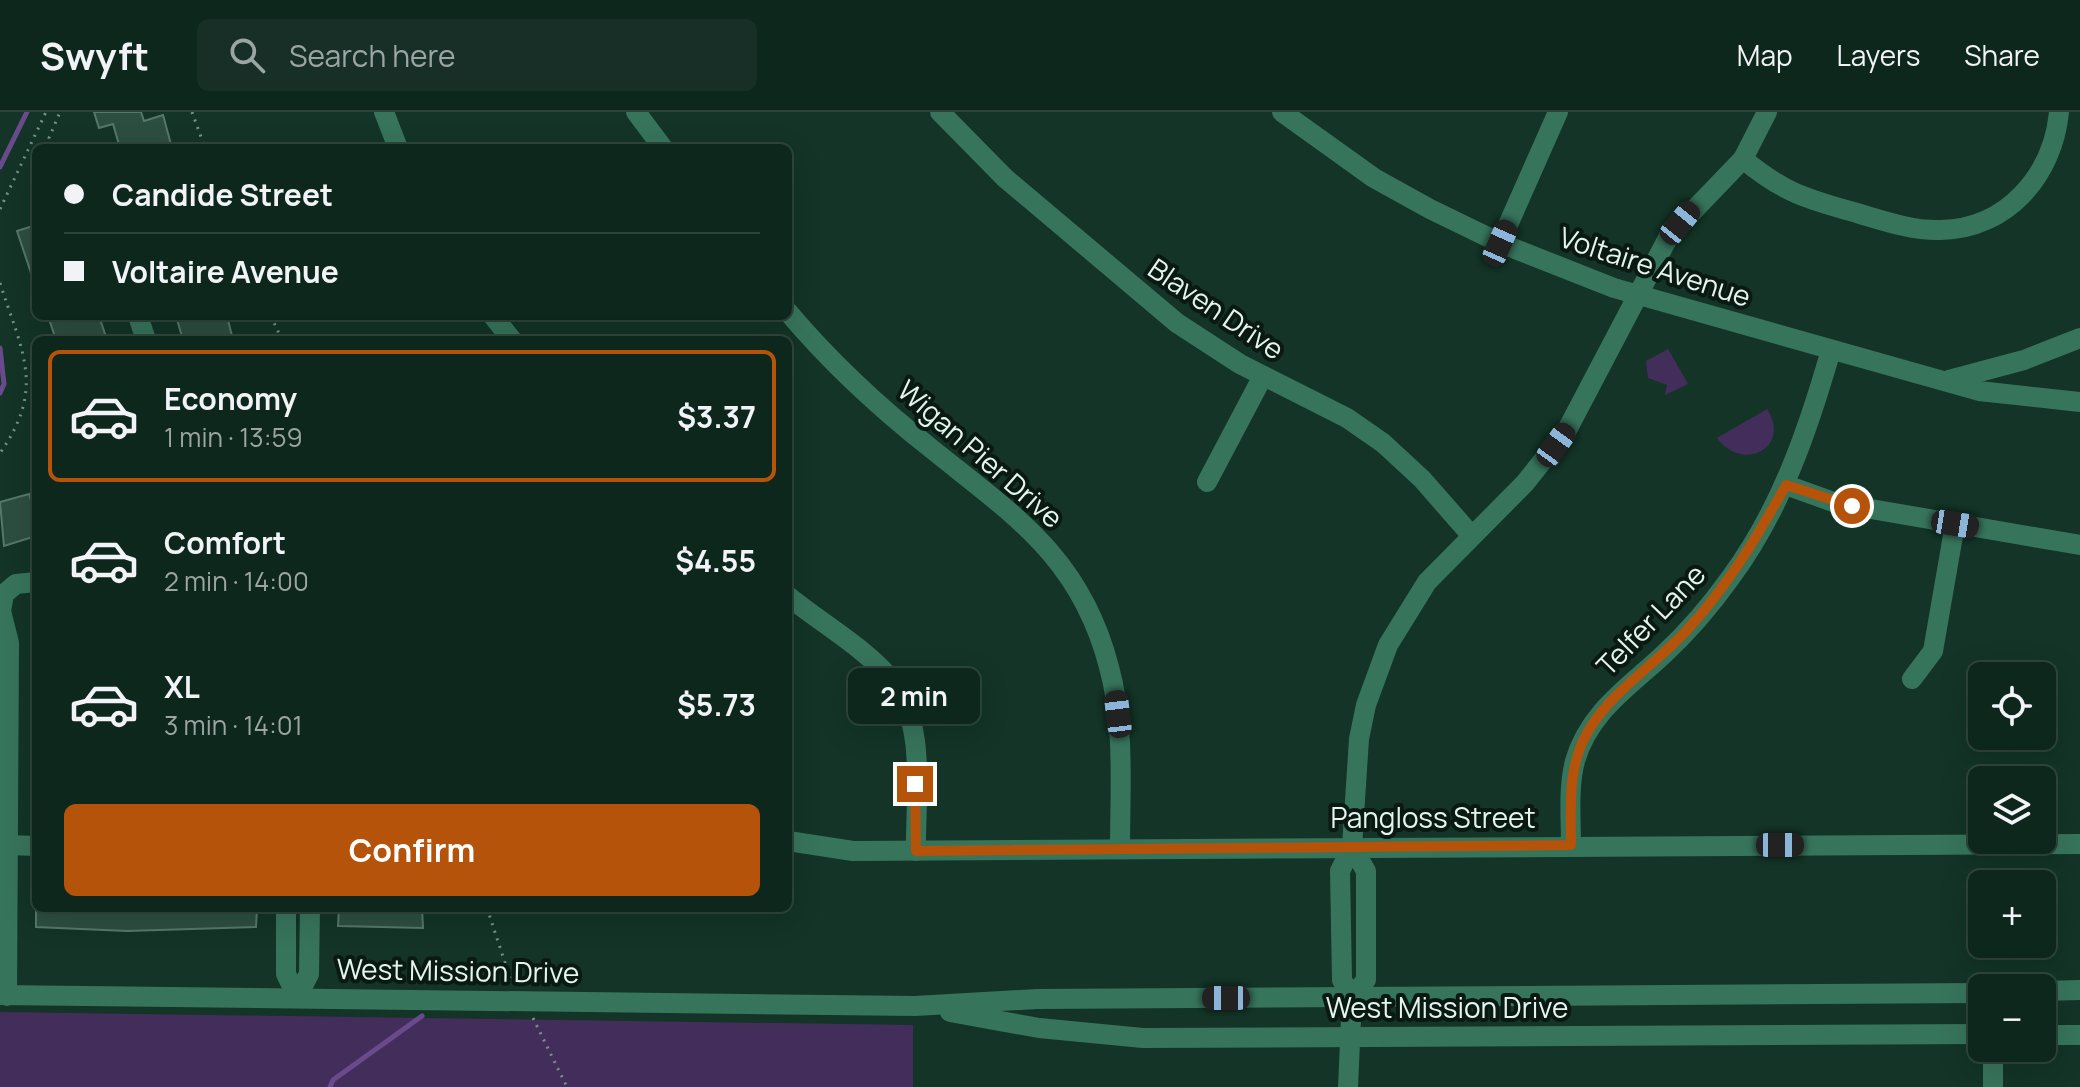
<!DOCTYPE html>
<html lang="en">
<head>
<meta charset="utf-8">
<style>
	body { margin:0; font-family:Manrope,sans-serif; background:#172f26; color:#f1f3f6; height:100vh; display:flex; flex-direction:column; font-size:30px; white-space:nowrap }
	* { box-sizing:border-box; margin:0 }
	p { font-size:26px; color:#9ba5a4 }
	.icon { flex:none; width:44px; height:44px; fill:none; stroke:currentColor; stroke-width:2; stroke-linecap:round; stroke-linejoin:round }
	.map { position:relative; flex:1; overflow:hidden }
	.side { position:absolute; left:32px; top:224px; width:760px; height:576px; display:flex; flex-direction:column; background:#0e271d; border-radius:12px; box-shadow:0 8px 32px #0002,0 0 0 2px #2e443b }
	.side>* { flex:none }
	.top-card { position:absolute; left:32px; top:32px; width:760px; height:176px; border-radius:12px; box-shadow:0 8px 32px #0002,0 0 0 2px #2e443b; display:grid; align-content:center; height:176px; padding:0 32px; background:#0e271d }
	.controls { position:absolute; left:1968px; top:550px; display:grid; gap:16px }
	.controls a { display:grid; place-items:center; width:88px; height:88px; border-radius:12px; background:#0e271d; box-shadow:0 8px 32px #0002,0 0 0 2px #2e443b; font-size:40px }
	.end { position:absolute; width:36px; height:36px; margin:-18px; border:10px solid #b45309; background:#fff; box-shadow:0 0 0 4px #fff }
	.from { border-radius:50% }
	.bubble { position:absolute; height:56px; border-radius:12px; background:#0e271d; box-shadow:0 8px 32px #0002,0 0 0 2px #2e443b; font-size:26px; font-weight:700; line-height:56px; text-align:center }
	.car { position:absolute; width:24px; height:48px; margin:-24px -12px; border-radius:10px; box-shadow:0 0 6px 2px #0007; background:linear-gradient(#222 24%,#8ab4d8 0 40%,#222 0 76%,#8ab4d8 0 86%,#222 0) }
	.top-card b { display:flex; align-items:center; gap:28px; height:76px; font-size:30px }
	.top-card b+b { border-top:2px solid #2e443b }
	.top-card i { width:20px; height:20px; background:#f1f3f6 }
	ul { padding:14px 0 0; list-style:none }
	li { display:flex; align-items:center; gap:24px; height:132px; margin:0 16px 12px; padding:0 16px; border:4px solid transparent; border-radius:12px }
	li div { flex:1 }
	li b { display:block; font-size:30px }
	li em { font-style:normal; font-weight:700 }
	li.on { border-color:#b45309 }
	li>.icon { width:72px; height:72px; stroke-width:1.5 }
	.primary-button { display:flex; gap:16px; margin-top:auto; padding:16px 32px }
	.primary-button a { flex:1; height:92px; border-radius:12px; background:#b45309; color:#fff; font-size:32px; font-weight:700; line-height:92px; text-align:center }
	header { display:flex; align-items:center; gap:48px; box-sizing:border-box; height:112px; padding:0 40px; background:#0e271d; border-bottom:2px solid #2e443b }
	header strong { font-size:38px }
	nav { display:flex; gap:44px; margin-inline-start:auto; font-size:28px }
	.search { width:560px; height:72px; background:#172f26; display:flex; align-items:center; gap:20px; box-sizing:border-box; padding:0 28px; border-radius:12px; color:#9ba5a4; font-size:30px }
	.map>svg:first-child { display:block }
</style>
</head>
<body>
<header>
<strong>Swyft</strong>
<div class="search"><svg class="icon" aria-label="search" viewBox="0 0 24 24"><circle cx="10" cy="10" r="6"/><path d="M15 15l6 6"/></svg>Search here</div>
<nav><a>Map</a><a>Layers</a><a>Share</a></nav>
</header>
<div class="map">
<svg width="2080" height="975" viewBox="0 0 2080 975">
	<rect width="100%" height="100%" fill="#133427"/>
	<g fill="#432e5b">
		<polygon points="1668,237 1688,272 1665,283 1667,273 1648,266 1646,249"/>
		<path d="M 1767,297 C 1792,336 1742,361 1717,326 Z"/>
		<polygon points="0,900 913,913 913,975 0,975"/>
	</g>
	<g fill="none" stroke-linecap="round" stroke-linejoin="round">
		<g stroke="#694b8b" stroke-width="5">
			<polyline points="0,55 27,0"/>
			<polyline points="0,236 4,272 0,281"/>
			<polyline points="330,975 333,968 422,904"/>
		</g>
	</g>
	<g fill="#2c4e40" stroke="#557868" stroke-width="2">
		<polygon points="94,0 141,0 144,9 163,3 172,36 120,36 113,12 99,16"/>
		<polygon points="36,113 36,167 33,167 17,119"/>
		<polygon points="48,204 99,204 107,228 56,228"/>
		<polygon points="176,204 227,204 233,228 183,228"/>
		<polygon points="29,382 36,404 36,424 4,434 0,390"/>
		<polygon points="36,796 257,796 256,815 127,819 36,815"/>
		<polygon points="339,796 422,796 423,816 338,814"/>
	</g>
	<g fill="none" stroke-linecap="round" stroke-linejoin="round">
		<g stroke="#769186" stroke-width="3" stroke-dasharray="2 6" stroke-linecap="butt">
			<polyline points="192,0 205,36"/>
			<polyline points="52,34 49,26 60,0"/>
			<polyline points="0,97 46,0"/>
			<path d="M 0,171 C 22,240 46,276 0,341"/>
			<polyline points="271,204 282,228"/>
			<polyline points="487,796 512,872"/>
			<polyline points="533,906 567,975"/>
		</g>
		<g stroke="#37745c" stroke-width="20">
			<polyline points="384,0 398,36"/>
			<polyline points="636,0 663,36"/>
			<polyline points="940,0 1005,66 1177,211 1240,252 1347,306 1383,331 1422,367 1471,423"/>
			<polyline points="1282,0 1374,66 1430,97 1500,131 1614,176 1979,279 2080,290"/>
			<path d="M 1743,47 C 1784,81 1807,87 1857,101 C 1884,109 1913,119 1941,118 C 2007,117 2053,63 2059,0"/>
			<polyline points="1500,131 1558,0"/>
			<path d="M 788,200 C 831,251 881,297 933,338 C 1015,404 1081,446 1109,555 C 1125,613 1120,677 1120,737"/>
			<polyline points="138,204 146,228"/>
			<polyline points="493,204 512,228"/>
			<polyline points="1949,268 2024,248 2080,226"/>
			<polyline points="1207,370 1263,264"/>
			<polyline points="1786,373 1836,391 2080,433"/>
			<path d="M 788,484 C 821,511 862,534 889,565 C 928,609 915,685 916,739"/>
			<polyline points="1912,567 1933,539 1955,412"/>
			<polyline points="788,729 853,739 2080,732"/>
			<polyline points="8,733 36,734"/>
			<path d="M 1571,733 C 1571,706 1568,676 1575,649 C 1589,600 1629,575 1663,543 C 1688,520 1711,493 1731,465 C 1781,397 1808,318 1831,238"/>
			<polyline points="286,796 286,862 297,885"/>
			<polyline points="2042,879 2080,878"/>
			<polyline points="0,883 915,894 1037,887 1982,881"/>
			<polyline points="7,884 9,531 1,499 4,482 16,472 36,470"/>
			<polyline points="297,885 309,862 310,796"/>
			<polyline points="1352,885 1342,868 1340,759 1352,735 1359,627 1366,593 1388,533 1427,470 1525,371 1567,318 1669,124 1743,47 1767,0"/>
			<polyline points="950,900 1039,916 1143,926 1982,922"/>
			<polyline points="2042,923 2080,923"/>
			<polyline points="1348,975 1352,885 1366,868 1366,759 1352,735"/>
			<polyline points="1993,975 1993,936"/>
		</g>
	</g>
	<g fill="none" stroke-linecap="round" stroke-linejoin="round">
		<path stroke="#b45309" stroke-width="10" d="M 915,672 L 916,739 L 1571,733 C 1571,699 1568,663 1582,631 C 1603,584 1652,556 1686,519 C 1727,475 1757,425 1786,373 L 1852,394"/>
	</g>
	<g text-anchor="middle" stroke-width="8" stroke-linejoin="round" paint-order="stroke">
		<g font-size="28" fill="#e3f6ed" stroke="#0b1913">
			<text transform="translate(1655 155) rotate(18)" y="10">Voltaire Avenue</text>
			<text transform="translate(1216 197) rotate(34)" y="10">Blaven Drive</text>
			<text transform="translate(980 342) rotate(41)" y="10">Wigan Pier Drive</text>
			<text transform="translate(1651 508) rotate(-46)" y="10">Telfer Lane</text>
			<text x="1433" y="716">Pangloss Street</text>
			<text transform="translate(458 859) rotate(1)" y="10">West Mission Drive</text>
			<text x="1447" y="906">West Mission Drive</text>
		</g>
	</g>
</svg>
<div class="controls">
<a><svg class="icon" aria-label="locate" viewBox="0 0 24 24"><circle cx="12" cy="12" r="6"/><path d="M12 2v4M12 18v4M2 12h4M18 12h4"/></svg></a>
<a><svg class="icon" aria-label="layers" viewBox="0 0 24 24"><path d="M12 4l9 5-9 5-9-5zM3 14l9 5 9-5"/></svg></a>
<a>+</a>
<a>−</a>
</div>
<i class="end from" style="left:1852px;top:394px"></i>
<i class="end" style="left:915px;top:672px"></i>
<div class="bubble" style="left:848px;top:556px;width:132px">2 min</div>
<i class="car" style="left:1680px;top:111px;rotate:39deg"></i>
<i class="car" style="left:1500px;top:131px;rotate:24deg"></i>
<i class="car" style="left:1556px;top:333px;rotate:36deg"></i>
<i class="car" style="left:1955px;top:412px;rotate:99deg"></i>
<i class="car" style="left:1118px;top:602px;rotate:353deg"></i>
<i class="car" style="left:1780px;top:733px;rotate:90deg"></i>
<i class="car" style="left:1226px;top:886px;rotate:270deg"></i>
<div class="top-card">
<b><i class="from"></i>Candide Street</b>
<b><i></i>Voltaire Avenue</b>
</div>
<section class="side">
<ul>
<li class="on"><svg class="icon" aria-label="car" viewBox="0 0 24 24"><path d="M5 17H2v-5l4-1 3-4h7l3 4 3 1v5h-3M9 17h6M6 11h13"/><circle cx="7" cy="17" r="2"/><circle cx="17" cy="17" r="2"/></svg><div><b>Economy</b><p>1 min · 13:59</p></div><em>$3.37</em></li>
<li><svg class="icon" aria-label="car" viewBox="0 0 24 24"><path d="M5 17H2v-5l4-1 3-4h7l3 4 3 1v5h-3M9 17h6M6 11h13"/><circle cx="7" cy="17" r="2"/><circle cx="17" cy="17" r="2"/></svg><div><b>Comfort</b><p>2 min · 14:00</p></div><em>$4.55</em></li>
<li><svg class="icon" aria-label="car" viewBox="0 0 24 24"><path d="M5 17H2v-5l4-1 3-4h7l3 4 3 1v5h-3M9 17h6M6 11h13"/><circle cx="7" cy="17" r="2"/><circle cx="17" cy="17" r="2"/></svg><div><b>XL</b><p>3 min · 14:01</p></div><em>$5.73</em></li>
</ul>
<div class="primary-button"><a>Confirm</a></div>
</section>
</div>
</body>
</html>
